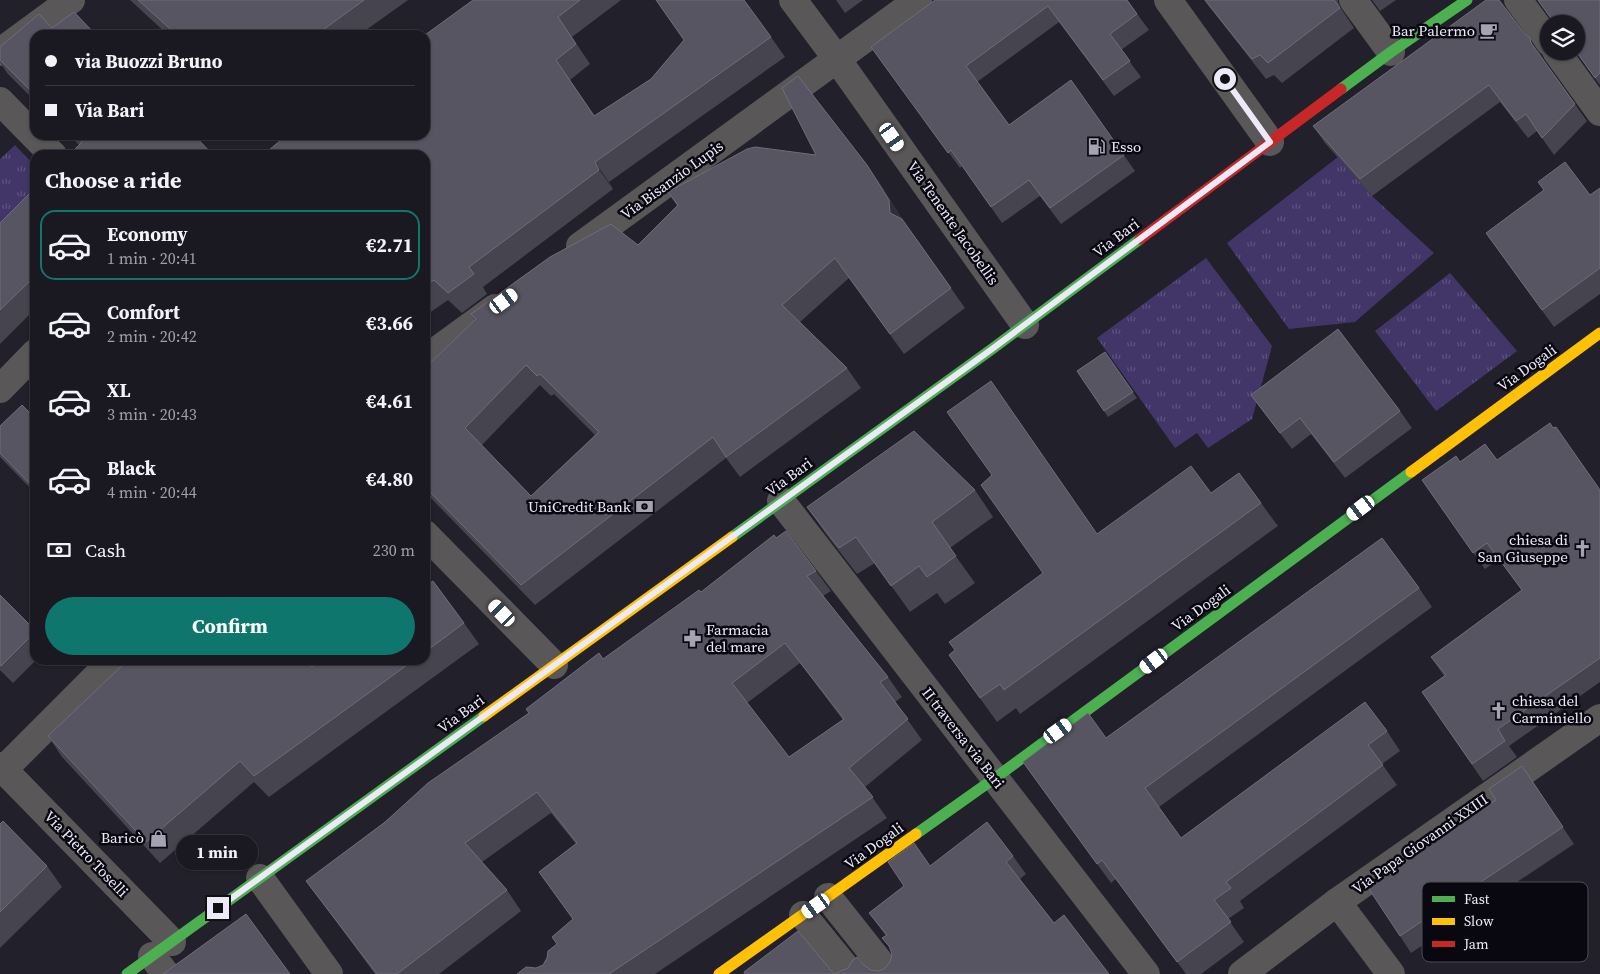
<!DOCTYPE html>
<html lang="en">
<head>
<meta charset="utf-8">
<style>
	body { margin:0; font-family:"Source Serif 4",serif; background:#27252d; color:#f1f3f6; height:100vh; display:flex; flex-direction:column; font-size:19px; white-space:nowrap }
	* { box-sizing:border-box; margin:0 }
	p { font-size:16px; color:#9fa0a5 }
	.icon { flex:none; width:28px; height:28px; fill:none; stroke:currentColor; stroke-width:2; stroke-linecap:round; stroke-linejoin:round }
	.map { position:relative; flex:1; overflow:hidden }
	.drawer { position:absolute; left:30px; top:150px; width:400px; height:515px; display:flex; flex-direction:column; background:#1a1820; border-radius:15px; box-shadow:0 1px 4px #0004,0 0 0 1px #38373e }
	.drawer>* { flex:none }
	.guide { position:absolute; left:30px; top:30px; width:400px; height:110px; border-radius:15px; box-shadow:0 1px 4px #0004,0 0 0 1px #38373e; display:grid; align-content:center; height:110px; padding:0 15px; background:#1a1820 }
	.buttons { position:absolute; left:1540px; top:15px; display:grid; gap:10px }
	.buttons a { display:grid; place-items:center; width:45px; height:45px; border-radius:50%; background:#1a1820; box-shadow:0 1px 4px #0004,0 0 0 1px #38373e; font-size:25px }
	.end { position:absolute; width:22px; height:22px; margin:-11px; border:6px solid #eceaf9; background:#111; box-shadow:0 0 0 2px #111 }
	.from { border-radius:50% }
	.bubble { position:absolute; height:35px; border-radius:18px; background:#1a1820; box-shadow:0 1px 4px #0004,0 0 0 1px #38373e; font-size:16px; font-weight:700; line-height:35px; text-align:center }
	.car { position:absolute; width:15px; height:30px; margin:-15px -8px; border-radius:6px; box-shadow:0 0 4px 1px #0007; background:linear-gradient(#fff 24%,#345 0 40%,#fff 0 76%,#345 0 86%,#fff 0) }
	.guide b { display:flex; align-items:center; gap:18px; height:48px; font-size:19px }
	.guide b+b { border-top:1px solid #38373e }
	.guide i { width:12px; height:12px; background:#f1f3f6 }
	ul { padding:0; list-style:none }
	li { display:flex; align-items:center; gap:15px; height:70px; margin:0 10px 8px; padding:0 5px; border:2px solid transparent; border-radius:15px }
	li div { flex:1 }
	li b { display:block; font-size:19px }
	li em { font-style:normal; font-weight:700 }
	li.active { border-color:#0f766e }
	li>.icon { width:45px; height:45px; stroke-width:1.5 }
	h2 { padding:0 15px; font-size:22px; line-height:60px }
	.pay { display:flex; align-items:center; gap:12px; height:55px; padding:0 15px; font-size:19px }
	.pay p { margin-inline-start:auto }
	.button { display:flex; gap:10px; margin-top:auto; padding:10px 15px }
	.button a { flex:1; height:58px; border-radius:30px; background:#0f766e; color:#fff; font-size:20px; font-weight:700; line-height:58px; text-align:center }
	.map>svg:first-child { display:block }
</style>
</head>
<body>
<div class="map">
<svg width="1600" height="974" viewBox="0 0 1600 974">
	<defs>
		<pattern id="grass-tufts" width="24" height="20" patternUnits="userSpaceOnUse" patternTransform="scale(1.25)"><rect width="24" height="20" fill="#423669"/><path d="M3 7l-1-3M5 7V3M7 7l1-3M15 17l-1-3M17 17v-4M19 17l1-3" fill="none" stroke="#5d537f"/></pattern>
	</defs>
	<rect width="100%" height="100%" fill="#22202b"/>
	<g fill="url(#grass-tufts)">
		<polygon points="15,145 35,166 35,215 0,249 0,159"/>
		<polygon points="1338,157 1372,196 1434,253 1355,322 1289,329 1227,243"/>
		<polygon points="1206,258 1272,346 1252,419 1208,448 1197,433 1175,448 1097,338"/>
		<polygon points="1450,273 1517,351 1436,411 1375,331"/>
	</g>
	<g fill="none" stroke-linecap="round" stroke-linejoin="round">
		<g stroke="#5a5758" stroke-width="28">
			<polyline points="793,0 837,59 1025,325"/>
			<polyline points="1168,0 1270,142"/>
			<polyline points="1353,0 1391,52"/>
			<polyline points="1518,0 1549,42"/>
			<polyline points="1556,51 1600,112"/>
			<polyline points="0,52 71,0"/>
			<polyline points="0,101 53,155"/>
			<polyline points="580,246 918,0"/>
			<polyline points="425,359 495,308"/>
			<polyline points="0,389 35,353"/>
			<polyline points="781,501 1146,974"/>
			<polyline points="425,534 554,665"/>
			<polyline points="0,766 172,942"/>
			<polyline points="3,770 113,660"/>
			<polyline points="260,878 329,974"/>
			<polyline points="828,897 889,974"/>
			<polyline points="1337,902 1391,974"/>
			<polyline points="803,915 851,974"/>
			<polyline points="152,956 166,974"/>
			<polyline points="1242,974 1337,902 1600,718"/>
		</g>
		<g stroke="#4caf50" stroke-width="11">
			<polyline points="1341,89 1391,52 1467,0"/>
			<polyline points="732,537 992,349 1140,239"/>
			<polyline points="916,834 995,778 1411,472"/>
			<polyline points="127,974 484,716"/>
		</g>
		<g stroke="#ffc107" stroke-width="11">
			<polyline points="1411,472 1600,333"/>
			<polyline points="484,716 732,537"/>
			<polyline points="719,974 916,834"/>
		</g>
		<polyline stroke="#c62828" stroke-width="11" points="1140,239 1341,89"/>
	</g>
	<g fill="#46444f" fill-rule="evenodd">
		<polygon points="130,0 408,0 359,35 168,35"/>
		<polygon points="473,0 621,0 572,37 590,64 570,80 595,116 771,37 785,57 609,182 613,189 483,287 487,294 462,313 448,300 425,316 425,155"/>
		<polygon points="836,0 863,0 845,13"/>
		<polygon points="935,0 1127,0 1149,30 1121,50 1141,77 1114,96 1059,22 977,82 1009,125 1071,80 1135,171 1061,224 1040,196 1002,223 962,166 960,168 871,47"/>
		<polygon points="1204,0 1338,0 1338,2 1340,7 1354,28 1282,83 1274,75 1266,79"/>
		<polygon points="1372,0 1396,0 1380,11"/>
		<polygon points="1537,0 1600,0 1600,85 1575,51 1576,51 1576,24 1555,24"/>
		<polygon points="52,28 35,35 35,101 7,73 0,62 0,47"/>
		<polygon points="1525,34 1541,55 1543,59 1587,121 1554,155 1537,131 1528,138 1500,102 1372,196 1325,143 1313,126"/>
		<polygon points="69,135 194,135 79,145"/>
		<path d="M 867,165 L 881,185 L 902,219 L 965,308 L 904,354 L 849,278 L 800,322 L 847,368 L 861,388 L 740,477 L 726,458 L 535,605 L 425,492 L 425,368 L 475,320 L 471,314 L 638,245 L 677,206 L 668,192 ZM 540,385 L 551,396 L 554,394 L 595,435 L 531,496 L 482,445 Z"/>
		<polygon points="1538,182 1590,195 1600,188 1600,294 1554,327 1498,250 1544,190"/>
		<polygon points="35,188 35,309 0,344 0,223"/>
		<polygon points="1105,352 1137,398 1108,417 1077,371"/>
		<polygon points="1251,395 1400,411 1412,428 1345,478 1311,434 1292,449 1263,411"/>
		<polygon points="35,418 35,493 0,457 0,426"/>
		<polygon points="1497,460 1600,490 1600,682 1509,746 1517,757 1483,781 1422,692 1444,676 1431,657 1522,590 1499,559 1485,569 1422,480 1460,462"/>
		<polygon points="975,490 993,517 950,548 975,583 945,604 937,593 910,612 875,563 857,574 826,534 807,507"/>
		<polygon points="1211,493 1261,503 1278,526 1020,714 1016,708 997,722 949,655 955,650 1043,573 1097,534"/>
		<path d="M 776,538 L 816,571 L 831,591 L 823,596 L 888,677 L 902,697 L 895,702 L 922,740 L 865,787 L 887,818 L 655,974 L 517,974 L 536,968 L 543,965 L 557,945 L 552,937 L 573,919 L 539,872 L 576,844 L 551,813 L 482,862 L 507,890 L 521,911 L 439,974 L 375,974 L 321,901 L 306,881 L 529,713 L 603,659 L 701,592 ZM 800,663 L 843,720 L 789,757 L 747,703 Z"/>
		<polygon points="425,586 464,623 479,644 269,797 254,782 160,863 62,757 48,736 312,667 320,660 425,660"/>
		<polygon points="1419,588 1432,607 1159,807 1181,838 1387,731 1400,751 1382,764 1397,785 1240,901 1244,908 1228,919 1244,942 1201,974 1186,974 1116,879 1111,883 1023,762 1106,738"/>
		<polygon points="0,595 35,630 36,660 13,683 0,670"/>
		<polygon points="1522,766 1574,844 1411,953 1400,936 1496,800"/>
		<polygon points="0,824 47,866 62,887 0,948"/>
		<polygon points="1013,856 1026,874 1020,879 1054,923 1109,974 834,974 864,965 871,970 879,971 885,968 890,962 892,954 890,948 882,938 886,936 869,913 930,866"/>
	</g>
	<g fill="#302e39">
		<polygon points="1530,38 1541,55 1543,60 1531,43"/>
		<polygon points="595,162 609,182 613,189 599,170"/>
		<polygon points="867,165 881,185 903,221 890,213"/>
	</g>
	<g fill="#575561" stroke="#6f6d79" fill-rule="evenodd">
		<polygon points="138,0 364,0 316,35 177,35"/>
		<polygon points="473,0 580,0 558,17 576,44 556,60 594,116 651,79 684,40 656,0 744,0 771,37 595,162 599,170 469,267 474,274 448,293 434,280 425,286 425,155 263,155 287,135 425,135 425,35"/>
		<polygon points="935,0 1127,0 1137,14 1110,34 1130,61 1103,80 1048,6 966,66 1009,125 1071,80 1124,155 1050,208 1029,180 991,207 951,150 948,153 871,47"/>
		<polygon points="1205,0 1334,0 1340,8 1268,63 1260,55 1252,59"/>
		<polygon points="1486,0 1499,0 1525,34 1530,38 1531,43 1575,104 1542,138 1526,114 1516,121 1489,85 1360,179 1313,126"/>
		<polygon points="1538,0 1600,0 1600,73 1595,78 1576,51 1576,24 1555,24"/>
		<polygon points="74,12 96,35 35,35 35,95 0,60 0,47 39,14 52,28"/>
		<path d="M 798,76 L 867,165 L 889,200 L 890,213 L 902,219 L 951,288 L 890,334 L 835,258 L 782,305 L 847,368 L 726,457 L 713,437 L 521,585 L 425,487 L 425,368 L 476,319 L 471,314 L 550,257 L 611,224 L 638,245 L 678,205 L 668,192 L 747,149 L 755,147 L 816,155 L 782,88 ZM 526,365 L 537,376 L 540,374 L 599,432 L 531,496 L 465,428 Z"/>
		<polygon points="74,135 194,135 213,155 69,155 82,142"/>
		<polygon points="1565,162 1590,195 1600,188 1600,268 1542,310 1486,233 1544,190 1538,182"/>
		<polygon points="35,188 35,276 0,310 0,223"/>
		<polygon points="1338,329 1400,411 1334,462 1300,418 1280,433 1251,395"/>
		<polygon points="1105,352 1133,392 1104,411 1077,371"/>
		<polygon points="991,381 1097,534 1191,466 1211,493 1239,473 1261,503 1004,690 1000,684 980,698 949,655 955,650 949,642 1043,573 981,485 992,475 947,412"/>
		<polygon points="22,405 35,418 35,489 0,453 0,426"/>
		<polygon points="1550,423 1553,428 1556,427 1600,490 1600,658 1498,729 1505,741 1472,764 1422,692 1446,675 1431,657 1522,590 1487,543 1473,553 1422,480 1456,456 1460,462 1485,444 1497,460"/>
		<polygon points="914,431 975,490 932,522 956,556 927,577 919,566 891,586 856,537 839,548 807,507"/>
		<path d="M 786,531 L 816,571 L 807,576 L 888,677 L 880,682 L 908,719 L 849,768 L 873,797 L 609,974 L 517,974 L 526,967 L 536,968 L 543,965 L 547,958 L 548,951 L 557,944 L 552,937 L 573,919 L 539,872 L 577,843 L 537,792 L 465,843 L 507,890 L 397,974 L 377,974 L 306,881 L 384,823 L 428,783 L 529,713 L 526,709 L 599,653 L 603,659 L 699,590 L 701,592 L 774,535 L 776,538 ZM 785,643 L 844,719 L 789,757 L 732,683 Z"/>
		<polygon points="1382,538 1419,588 1145,788 1181,838 1365,702 1387,731 1368,745 1383,765 1226,882 1231,888 1214,900 1231,922 1177,962 1102,860 1097,864 1023,762 1088,713 1106,738"/>
		<polygon points="433,581 464,623 425,652 425,586"/>
		<polygon points="0,595 35,630 35,632 1,666 0,665"/>
		<polygon points="128,660 305,660 312,667 320,660 414,660 254,776 240,761 146,842 48,736"/>
		<polygon points="1522,766 1563,827 1400,936 1367,886 1496,800 1489,789"/>
		<polygon points="3,821 47,866 0,912 0,824"/>
		<polygon points="987,822 1013,856 1006,862 1054,923 1064,915 1109,974 745,974 744,972 798,931 834,974 848,968 853,960 857,957 864,965 871,970 879,971 885,968 890,962 892,954 889,946 882,938 887,935 869,913 904,886 888,862 914,843 930,866"/>
		<polygon points="246,914 290,974 163,974"/>
	</g>
	<g fill="none" stroke-linecap="round" stroke-linejoin="round">
		<polyline stroke="#eceaf9" stroke-width="6" points="218,908 992,349 1270,142 1225,79"/>
	</g>
	<defs>
		<symbol id="cafe-bare" viewBox="-9 -9 18 18"><path d="M-5.5-4.5H6V0H3Q3 3.5 0 3.5H-2.5Q-5.5 3.5-5.5 0ZM3-3.2v2h1.7v-2ZM-6 4.5H4V6H-6Z" fill="#a5a3b1" stroke="#090810" stroke-width="2.5" paint-order="stroke"/></symbol>
		<symbol id="fuel-bare" viewBox="-9 -9 18 18"><path d="M-5.5-6h7V0h2V4h1.3V-2.5L3-4.5l.8-.8L6-3V5H2.5V1h-1V6h-7ZM-4.2-4.7v3.2H.2V-4.7Z" fill="#a5a3b1" stroke="#090810" stroke-width="2.5" paint-order="stroke"/></symbol>
		<symbol id="bank-bare" viewBox="-9 -9 18 18"><path d="M-6-4H6V4H-6ZM0-2.3a2.3 2.3 0 1 0 0 4.6a2.3 2.3 0 1 0 0-4.6Z" fill="#a5a3b1" stroke="#090810" stroke-width="2.5" paint-order="stroke"/></symbol>
		<symbol id="church-bare" viewBox="-9 -9 18 18"><path d="M-1.2-6h2.4v3.5h3.3v2.4h-3.3V6h-2.4V-.1h-3.3v-2.4h3.3Z" fill="#a5a3b1" stroke="#090810" stroke-width="2.5" paint-order="stroke"/></symbol>
		<symbol id="pharmacy-bare" viewBox="-9 -9 18 18"><path d="M-2-6h4v4h4v4h-4v4h-4v-4h-4v-4h4Z" fill="#a5a3b1" stroke="#090810" stroke-width="2.5" paint-order="stroke"/></symbol>
		<symbol id="shop-bare" viewBox="-9 -9 18 18"><path d="M-5-2.5h2.3a2.7 3.5 0 0 1 5.4 0H5L5.5 6h-11ZM-1.5-2.5h3a1.5 2.3 0 0 0-3 0Z" fill="#a5a3b1" stroke="#090810" stroke-width="2.5" paint-order="stroke"/></symbol>
	</defs>
	<g fill-rule="evenodd">
		<use href="#cafe-bare" x="1476" y="18" width="25" height="25"/>
		<use href="#fuel-bare" x="1084" y="134" width="25" height="25"/>
		<use href="#bank-bare" x="632" y="494" width="25" height="25"/>
		<use href="#church-bare" x="1570" y="536" width="25" height="25"/>
		<use href="#pharmacy-bare" x="680" y="626" width="25" height="25"/>
		<use href="#church-bare" x="1486" y="698" width="25" height="25"/>
		<use href="#shop-bare" x="146" y="826" width="25" height="25"/>
	</g>
	<g text-anchor="middle" stroke-width="5" stroke-linejoin="round" paint-order="stroke">
		<g font-size="15" fill="#eceaf9" stroke="#090810" text-anchor="end">
			<text x="1475" y="36">Bar Palermo</text>
			<text x="1111" y="152" text-anchor="start">Esso</text>
			<text x="631" y="512">UniCredit Bank</text>
			<text x="1568" y="545">chiesa di<tspan x="1568" dy="17">San Giuseppe</tspan></text>
			<text x="706" y="635" text-anchor="start">Farmacia<tspan x="706" dy="17">del mare</tspan></text>
			<text x="1512" y="706" text-anchor="start">chiesa del<tspan x="1512" dy="17">Carminiello</tspan></text>
			<text x="144" y="843">Baricò</text>
		</g>
		<g font-size="15" fill="#eceaf9" stroke="#090810">
			<text transform="translate(672 180) rotate(-36)" y="5">Via Bisanzio Lupis</text>
			<text transform="translate(953 223) rotate(55)" y="5">Via Tenente Jacobellis</text>
			<text transform="translate(1116 238) rotate(-37)" y="5">Via Bari</text>
			<text transform="translate(1527 368) rotate(-36)" y="5">Via Dogali</text>
			<text transform="translate(789 477) rotate(-36)" y="5">Via Bari</text>
			<text transform="translate(1201 608) rotate(-36)" y="5">Via Dogali</text>
			<text transform="translate(461 714) rotate(-36)" y="5">Via Bari</text>
			<text transform="translate(963 738) rotate(52)" y="5">II traversa via Bari</text>
			<text transform="translate(1420 844) rotate(-35)" y="5">Via Papa Giovanni XXIII</text>
			<text transform="translate(874 846) rotate(-36)" y="5">Via Dogali</text>
			<text transform="translate(86 854) rotate(46)" y="5">Via Pietro Toselli</text>
		</g>
	</g>
	<rect x="1422" y="882" width="166" height="80" rx="8" fill="#090810" stroke="#4d4c56" stroke-width="1"/>
	<rect x="1432" y="896" width="23" height="6" fill="#4caf50"/>
	<rect x="1432" y="918" width="23" height="7" fill="#ffc107"/>
	<rect x="1432" y="941" width="23" height="6" fill="#c62828"/>
	<g font-size="14" fill="#eceaf9">
		<text x="1464" y="904">Fast</text>
		<text x="1464" y="926">Slow</text>
		<text x="1464" y="949">Jam</text>
	</g>
</svg>
<div class="buttons">
<a><svg class="icon" aria-label="layers" viewBox="0 0 24 24"><path d="M12 4l9 5-9 5-9-5zM3 14l9 5 9-5"/></svg></a>
</div>
<i class="end from" style="left:1225px;top:79px"></i>
<i class="end" style="left:218px;top:908px"></i>
<div class="bubble" style="left:176px;top:835px;width:82px">1 min</div>
<i class="car" style="left:892px;top:137px;rotate:145deg"></i>
<i class="car" style="left:504px;top:301px;rotate:54deg"></i>
<i class="car" style="left:1361px;top:508px;rotate:233deg"></i>
<i class="car" style="left:502px;top:613px;rotate:316deg"></i>
<i class="car" style="left:1154px;top:661px;rotate:233deg"></i>
<i class="car" style="left:1058px;top:731px;rotate:54deg"></i>
<i class="car" style="left:816px;top:906px;rotate:235deg"></i>
<div class="guide">
<b><i class="from"></i>via Buozzi Bruno</b>
<b><i></i>Via Bari</b>
</div>
<section class="drawer">
<h2>Choose a ride</h2>
<ul>
<li class="active"><svg class="icon" aria-label="car" viewBox="0 0 24 24"><path d="M5 17H2v-5l4-1 3-4h7l3 4 3 1v5h-3M9 17h6M6 11h13"/><circle cx="7" cy="17" r="2"/><circle cx="17" cy="17" r="2"/></svg><div><b>Economy</b><p>1 min · 20:41</p></div><em>€2.71</em></li>
<li><svg class="icon" aria-label="car" viewBox="0 0 24 24"><path d="M5 17H2v-5l4-1 3-4h7l3 4 3 1v5h-3M9 17h6M6 11h13"/><circle cx="7" cy="17" r="2"/><circle cx="17" cy="17" r="2"/></svg><div><b>Comfort</b><p>2 min · 20:42</p></div><em>€3.66</em></li>
<li><svg class="icon" aria-label="car" viewBox="0 0 24 24"><path d="M5 17H2v-5l4-1 3-4h7l3 4 3 1v5h-3M9 17h6M6 11h13"/><circle cx="7" cy="17" r="2"/><circle cx="17" cy="17" r="2"/></svg><div><b>XL</b><p>3 min · 20:43</p></div><em>€4.61</em></li>
<li><svg class="icon" aria-label="car" viewBox="0 0 24 24"><path d="M5 17H2v-5l4-1 3-4h7l3 4 3 1v5h-3M9 17h6M6 11h13"/><circle cx="7" cy="17" r="2"/><circle cx="17" cy="17" r="2"/></svg><div><b>Black</b><p>4 min · 20:44</p></div><em>€4.80</em></li>
</ul>
<div class="pay"><svg class="icon" aria-label="cash" viewBox="0 0 24 24"><path d="M3 7h18v10H3z"/><circle cx="12" cy="12" r="2"/></svg>Cash<p>230 m</p></div>
<div class="button"><a>Confirm</a></div>
</section>
</div>
</body>
</html>
